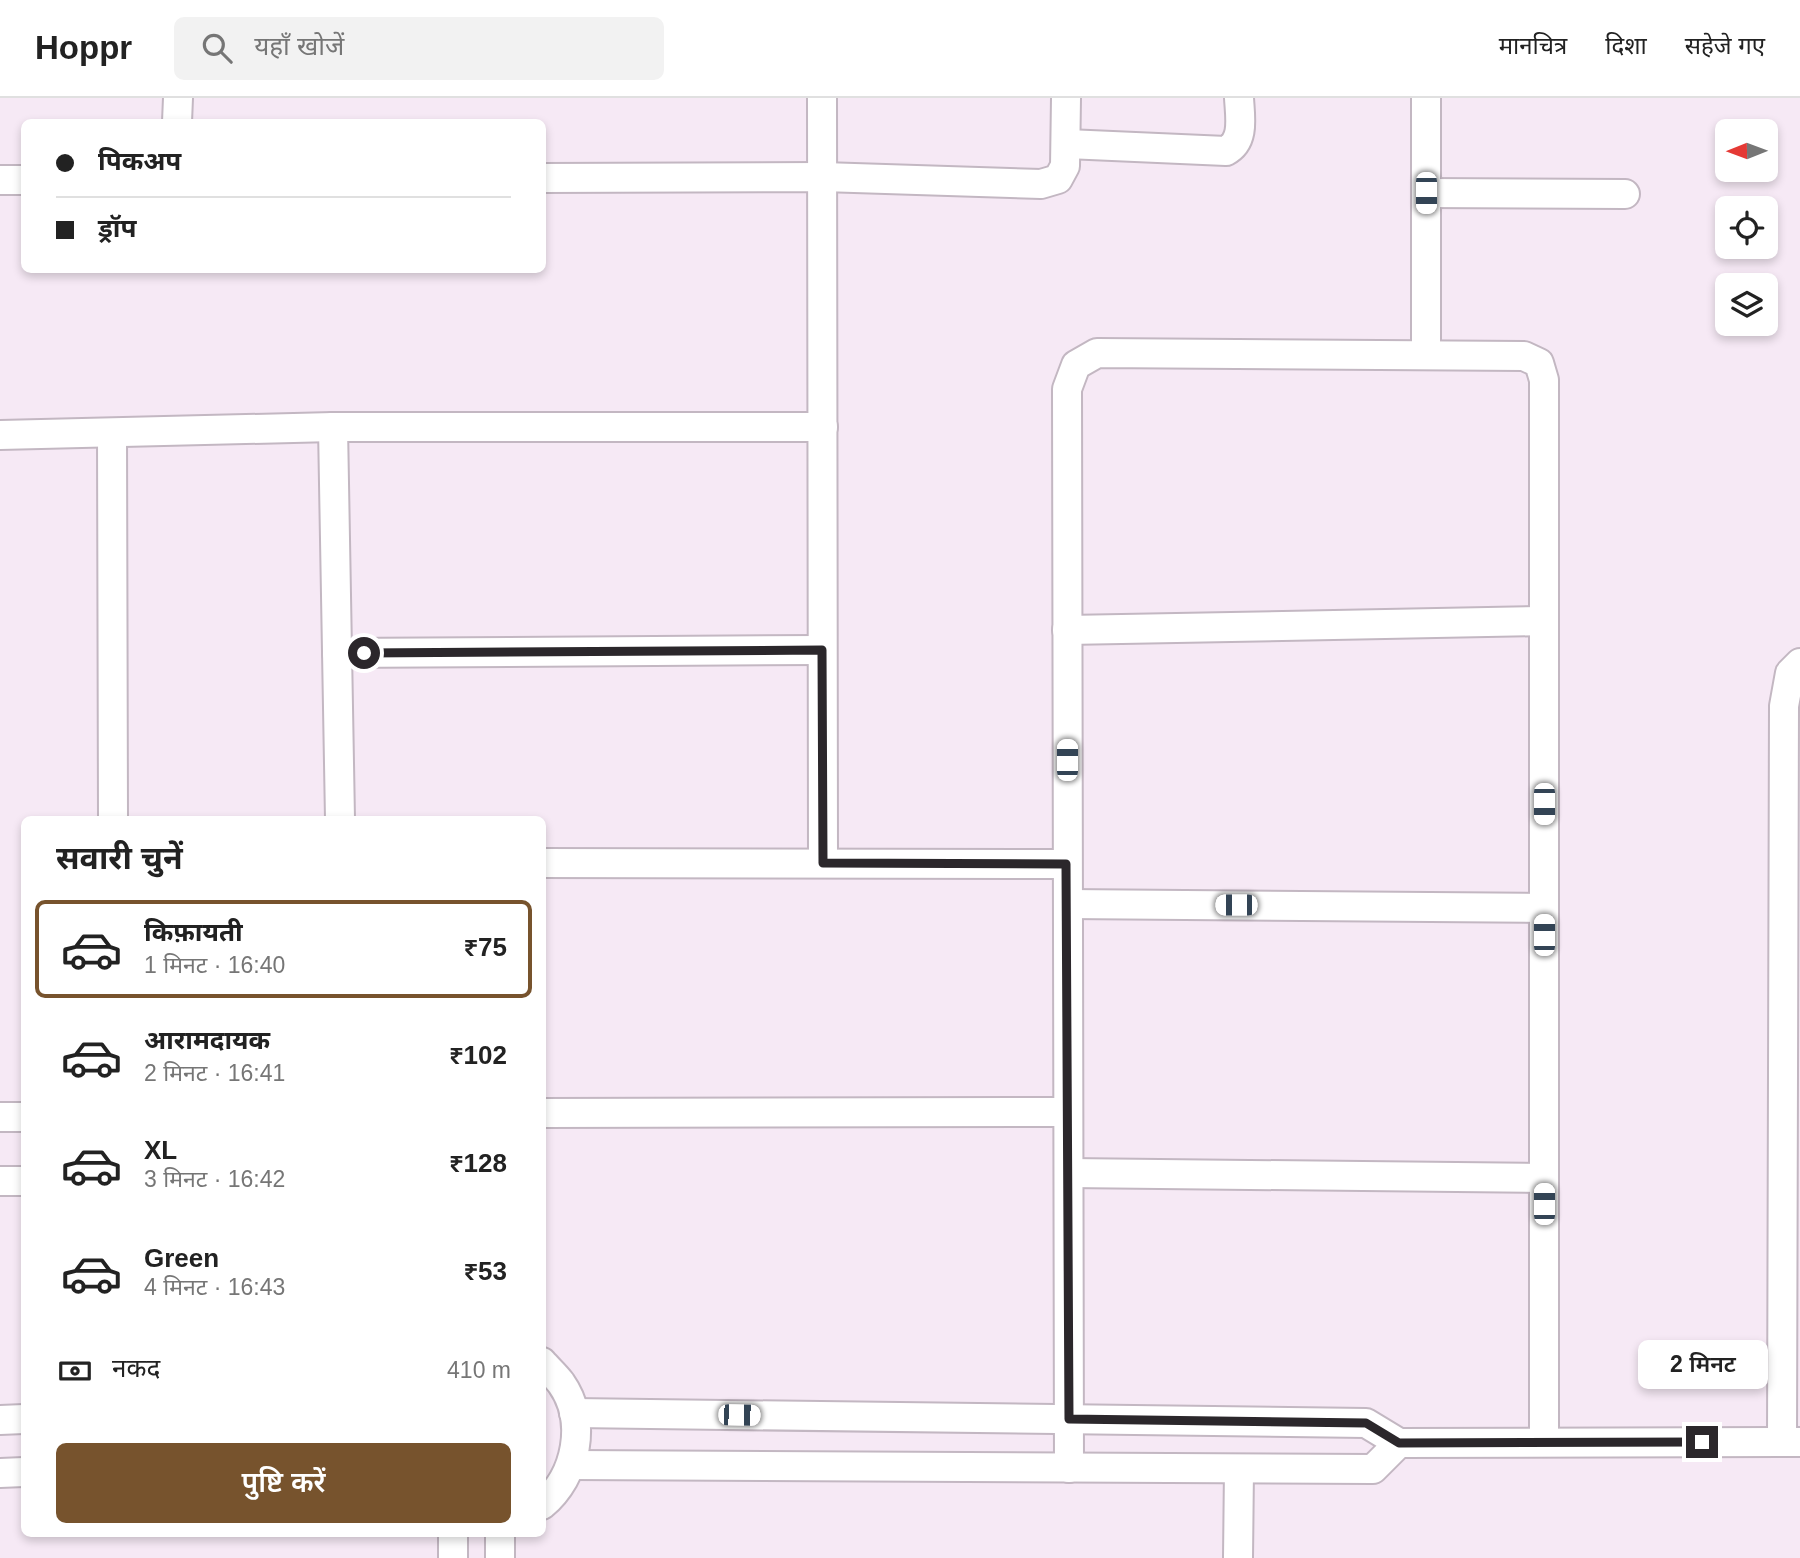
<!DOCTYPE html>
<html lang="hi">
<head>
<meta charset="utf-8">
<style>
	body { margin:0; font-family:Helvetica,"Noto Sans Devanagari",sans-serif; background:#f2f2f2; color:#222; height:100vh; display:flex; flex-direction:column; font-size:26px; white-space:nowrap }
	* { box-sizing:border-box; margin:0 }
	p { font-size:23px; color:#767676 }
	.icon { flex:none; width:38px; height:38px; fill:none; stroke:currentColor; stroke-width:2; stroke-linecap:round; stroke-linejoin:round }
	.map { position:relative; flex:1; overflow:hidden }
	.details { position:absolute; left:21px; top:718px; width:525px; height:721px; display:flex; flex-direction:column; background:#fff; border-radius:10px; box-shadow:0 4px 10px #0003 }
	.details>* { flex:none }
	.banner { position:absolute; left:21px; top:21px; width:525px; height:154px; border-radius:10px; box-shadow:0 4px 10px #0003; display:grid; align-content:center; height:154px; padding:0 35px; background:#fff }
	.needle { width:46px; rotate:269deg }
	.buttons { position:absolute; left:1715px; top:21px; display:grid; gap:14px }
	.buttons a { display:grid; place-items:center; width:63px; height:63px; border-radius:10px; background:#fff; box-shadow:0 4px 10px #0003; font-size:35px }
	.end { position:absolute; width:32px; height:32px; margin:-16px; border:9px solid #2b272b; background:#fff; box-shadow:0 0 0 4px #fff }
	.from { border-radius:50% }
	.bubble { position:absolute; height:49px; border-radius:10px; background:#fff; box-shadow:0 4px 10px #0003; font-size:23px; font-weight:600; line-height:49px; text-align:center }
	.car { position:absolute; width:21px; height:42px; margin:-21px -10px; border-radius:9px; box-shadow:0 0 5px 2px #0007; background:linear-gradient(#fff 24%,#345 0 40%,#fff 0 76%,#345 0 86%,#fff 0) }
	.banner b { display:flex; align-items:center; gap:24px; height:66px; font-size:26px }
	.banner b+b { border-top:2px solid #e0e0e0 }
	.banner i { width:18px; height:18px; background:#222 }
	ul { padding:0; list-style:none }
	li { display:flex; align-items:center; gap:21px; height:98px; margin:0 14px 10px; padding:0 21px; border:4px solid transparent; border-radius:10px }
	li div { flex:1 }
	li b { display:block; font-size:26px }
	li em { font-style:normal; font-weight:600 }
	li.current { border-color:#77532d }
	li>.icon { width:63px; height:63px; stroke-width:1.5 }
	h2 { padding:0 35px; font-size:32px; line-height:84px }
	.pay { display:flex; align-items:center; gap:18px; height:77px; padding:0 35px; font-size:26px }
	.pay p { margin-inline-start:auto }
	.button { display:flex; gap:14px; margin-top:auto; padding:14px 35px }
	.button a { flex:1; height:80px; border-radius:10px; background:#77532d; color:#fff; font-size:28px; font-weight:600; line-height:80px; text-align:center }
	header { display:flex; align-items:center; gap:42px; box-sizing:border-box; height:98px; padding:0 35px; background:#fff; border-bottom:2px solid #e0e0e0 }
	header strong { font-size:33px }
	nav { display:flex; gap:38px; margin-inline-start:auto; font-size:24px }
	.search { width:490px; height:63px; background:#f2f2f2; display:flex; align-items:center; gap:18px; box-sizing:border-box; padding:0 24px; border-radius:10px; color:#767676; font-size:26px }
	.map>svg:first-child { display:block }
</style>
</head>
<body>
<header>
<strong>Hoppr</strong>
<div class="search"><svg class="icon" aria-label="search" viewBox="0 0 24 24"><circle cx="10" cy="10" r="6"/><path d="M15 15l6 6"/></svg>यहाँ खोजें</div>
<nav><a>मानचित्र</a><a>दिशा</a><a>सहेजे गए</a></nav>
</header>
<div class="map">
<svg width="1800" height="1460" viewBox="0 0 1800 1460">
	<rect width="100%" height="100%" fill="#f6e9f5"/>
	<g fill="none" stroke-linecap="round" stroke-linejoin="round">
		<defs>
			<g id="street">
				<polyline points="822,0 823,765"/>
				<polyline points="1426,0 1426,256"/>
				<polyline points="177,24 178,0"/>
				<path d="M 1067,46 L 1226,53 C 1245,43 1240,19 1239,0"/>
				<polyline points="542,80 823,79 1041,86 1058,81 1065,68 1066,0"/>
				<polyline points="0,82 24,82"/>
				<polyline points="1426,95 1625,96"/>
				<polyline points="333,329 340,721"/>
				<polyline points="112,335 113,721"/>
				<polyline points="0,337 333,329 823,329"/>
				<polyline points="1067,532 1544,523"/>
				<polyline points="337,555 822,552"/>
				<polyline points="542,765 1066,766"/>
				<polyline points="1068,806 1544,810"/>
				<polyline points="542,1015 1068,1014"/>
				<polyline points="0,1019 24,1019"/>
				<polyline points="1069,1075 1544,1080"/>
				<polyline points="0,1083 24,1083"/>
				<path d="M 542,1264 C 548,1271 555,1277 561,1285 C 588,1323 577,1378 542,1407"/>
				<polyline points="574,1315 1366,1325 1399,1345 1800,1344"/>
				<polyline points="0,1322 24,1321"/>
				<polyline points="1782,1344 1784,608 1790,575 1800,565"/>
				<polyline points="571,1367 1373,1371 1399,1345"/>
				<polyline points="1069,1370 1067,291 1076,267 1097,255 1524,258 1539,265 1544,282 1544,1344"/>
				<polyline points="0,1375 24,1374"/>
				<polyline points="453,1435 453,1460"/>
				<polyline points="500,1435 500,1460"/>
				<polyline points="1238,1460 1239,1371"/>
			</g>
		</defs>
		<use href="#street" stroke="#c3b7c2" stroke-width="32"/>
		<use href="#street" stroke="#fff" stroke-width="28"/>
	</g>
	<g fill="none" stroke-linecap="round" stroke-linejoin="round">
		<polyline stroke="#2b272b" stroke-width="9" points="364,555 822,552 823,765 1066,766 1069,1321 1366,1325 1399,1345 1702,1344"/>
	</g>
</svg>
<div class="buttons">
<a><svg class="needle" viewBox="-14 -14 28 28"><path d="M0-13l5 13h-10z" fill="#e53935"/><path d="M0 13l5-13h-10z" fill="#767676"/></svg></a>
<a><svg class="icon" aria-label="locate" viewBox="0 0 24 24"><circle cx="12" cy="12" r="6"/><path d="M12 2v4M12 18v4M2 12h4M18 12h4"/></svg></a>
<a><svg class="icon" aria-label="layers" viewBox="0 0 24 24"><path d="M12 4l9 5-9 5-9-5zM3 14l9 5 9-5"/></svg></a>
</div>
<i class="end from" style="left:364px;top:555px"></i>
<i class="end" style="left:1702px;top:1344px"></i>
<div class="bubble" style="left:1638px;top:1242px;width:130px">2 मिनट</div>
<i class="car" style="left:1426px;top:95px;rotate:180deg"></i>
<i class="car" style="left:1067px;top:662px;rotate:0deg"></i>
<i class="car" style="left:1544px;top:706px;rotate:180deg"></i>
<i class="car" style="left:1236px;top:807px;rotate:270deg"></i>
<i class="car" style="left:1544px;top:837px;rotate:0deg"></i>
<i class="car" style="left:1544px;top:1106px;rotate:0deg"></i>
<i class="car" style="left:739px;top:1317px;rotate:91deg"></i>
<div class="banner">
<b><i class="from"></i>पिकअप</b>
<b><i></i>ड्रॉप</b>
</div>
<section class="details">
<h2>सवारी चुनें</h2>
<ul>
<li class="current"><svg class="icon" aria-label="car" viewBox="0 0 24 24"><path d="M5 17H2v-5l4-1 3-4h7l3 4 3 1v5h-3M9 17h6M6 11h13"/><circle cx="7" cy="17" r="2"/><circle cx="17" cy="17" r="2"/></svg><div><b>किफ़ायती</b><p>1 मिनट · 16:40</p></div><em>₹75</em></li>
<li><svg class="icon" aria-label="car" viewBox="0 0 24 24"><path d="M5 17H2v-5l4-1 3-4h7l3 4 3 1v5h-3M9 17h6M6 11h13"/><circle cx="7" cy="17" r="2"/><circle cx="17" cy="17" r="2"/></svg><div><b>आरामदायक</b><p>2 मिनट · 16:41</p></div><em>₹102</em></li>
<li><svg class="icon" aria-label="car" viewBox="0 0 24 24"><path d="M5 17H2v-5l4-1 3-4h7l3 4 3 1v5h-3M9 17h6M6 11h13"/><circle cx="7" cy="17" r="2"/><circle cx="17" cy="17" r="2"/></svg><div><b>XL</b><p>3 मिनट · 16:42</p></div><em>₹128</em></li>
<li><svg class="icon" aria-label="car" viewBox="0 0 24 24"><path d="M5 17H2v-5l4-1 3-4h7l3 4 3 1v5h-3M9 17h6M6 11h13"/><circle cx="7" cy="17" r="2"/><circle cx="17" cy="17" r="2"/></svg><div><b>Green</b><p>4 मिनट · 16:43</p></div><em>₹53</em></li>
</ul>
<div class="pay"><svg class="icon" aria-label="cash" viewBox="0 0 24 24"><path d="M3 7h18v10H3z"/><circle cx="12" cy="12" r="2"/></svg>नकद<p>410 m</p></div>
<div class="button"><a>पुष्टि करें</a></div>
</section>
</div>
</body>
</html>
